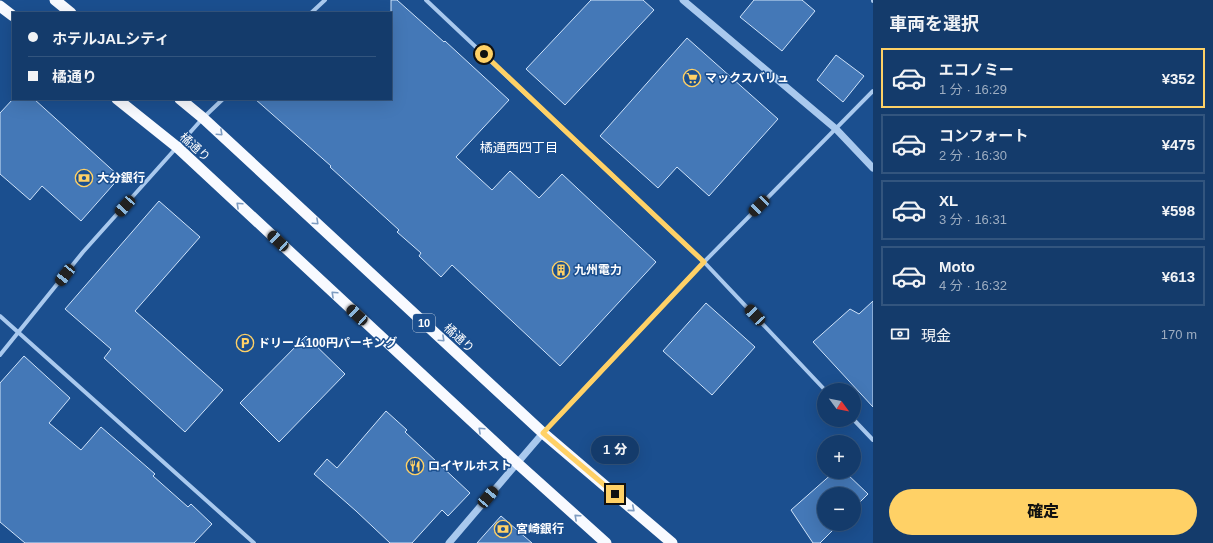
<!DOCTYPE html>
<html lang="ja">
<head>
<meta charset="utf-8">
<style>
	body { margin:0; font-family:Helvetica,"Noto Sans JP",sans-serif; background:#214673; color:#f1f3f6; height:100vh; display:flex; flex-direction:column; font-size:15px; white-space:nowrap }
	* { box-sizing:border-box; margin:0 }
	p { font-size:13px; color:#9dadc1 }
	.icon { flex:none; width:22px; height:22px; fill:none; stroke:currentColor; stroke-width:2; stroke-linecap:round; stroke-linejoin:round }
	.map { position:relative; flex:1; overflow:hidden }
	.panel { display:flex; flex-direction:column; background:#143b6b; width:340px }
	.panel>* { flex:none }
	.top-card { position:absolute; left:12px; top:12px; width:380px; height:88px; border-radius:0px; box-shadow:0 4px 16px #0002,0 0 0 1px #33557e; display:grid; align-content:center; height:88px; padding:0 16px; background:#143b6b }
	.needle { width:26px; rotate:122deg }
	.tools { position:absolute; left:817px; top:383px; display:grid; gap:8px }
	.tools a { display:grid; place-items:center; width:44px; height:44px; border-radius:50%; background:#143b6b; box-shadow:0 4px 16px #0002,0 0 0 1px #33557e; font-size:20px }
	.end { position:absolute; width:18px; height:18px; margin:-9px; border:5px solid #ffd166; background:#111; box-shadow:0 0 0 2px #111 }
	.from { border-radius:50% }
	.bubble { position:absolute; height:28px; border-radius:14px; background:#143b6b; box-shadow:0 4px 16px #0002,0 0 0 1px #33557e; font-size:13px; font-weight:800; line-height:28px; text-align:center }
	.car { position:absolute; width:12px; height:24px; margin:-12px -6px; border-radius:5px; box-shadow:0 0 3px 1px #0007; background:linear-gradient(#222 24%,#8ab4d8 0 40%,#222 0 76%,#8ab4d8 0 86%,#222 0) }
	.top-card b { display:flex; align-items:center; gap:14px; height:38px; font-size:15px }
	.top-card b+b { border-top:1px solid #33557e }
	.top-card i { width:10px; height:10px; background:#f1f3f6 }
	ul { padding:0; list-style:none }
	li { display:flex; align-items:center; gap:12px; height:60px; margin:0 8px 6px; padding:0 8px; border:2px solid #33557e; border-radius:0px }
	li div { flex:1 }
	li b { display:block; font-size:15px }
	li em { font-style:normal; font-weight:800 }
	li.current { border-color:#ffd166 }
	li>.icon { width:36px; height:36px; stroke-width:1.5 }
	h2 { padding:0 16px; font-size:18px; line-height:48px }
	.pay { display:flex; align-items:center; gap:10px; height:44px; padding:0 16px; font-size:15px }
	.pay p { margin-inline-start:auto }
	.cta { display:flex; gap:8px; margin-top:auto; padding:8px 16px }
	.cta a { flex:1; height:46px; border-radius:24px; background:#ffd166; color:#111; font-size:16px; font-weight:800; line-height:46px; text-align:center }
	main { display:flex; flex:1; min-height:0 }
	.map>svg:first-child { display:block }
</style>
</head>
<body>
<main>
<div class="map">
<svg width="873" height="543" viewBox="0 0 873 543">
	<rect width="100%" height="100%" fill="#1b4f8f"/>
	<g fill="#4478b7" stroke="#cfe3fa">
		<polygon points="391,0 397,0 444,42 445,41 509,100 456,157 492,190 510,171 539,198 562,174 656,262 560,366 452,265 441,277 419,256 421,253 397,232 399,230 330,167 331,166 255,99 391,99"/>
		<polygon points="591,0 643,0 654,10 565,105 526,69"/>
		<polygon points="754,0 802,0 815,11 782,51 740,17"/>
		<polygon points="687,38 778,119 709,196 677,167 658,188 600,136"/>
		<polygon points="836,55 864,76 843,102 817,80"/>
		<polygon points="13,99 34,99 120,177 81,221 42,186 30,200 0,174 0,113"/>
		<polygon points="159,201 200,237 135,311 223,390 185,432 104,358 111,349 65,309"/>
		<polygon points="873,301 873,407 813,342 850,309 859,314"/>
		<polygon points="706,303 755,347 712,395 663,351"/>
		<polygon points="306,336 345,374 279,442 240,403"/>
		<polygon points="24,356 70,398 49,423 81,450 101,427 155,474 153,476 188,507 191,504 212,524 194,543 25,543 0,522 0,383"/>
		<polygon points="386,411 407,430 405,432 470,493 448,516 442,510 412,543 390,543 356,511 314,474 327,459 337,468"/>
		<polygon points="834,472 845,472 868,494 854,508 854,494 824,494 824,524 839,524 820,543 813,543 791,510"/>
		<polygon points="501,516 532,543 477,543"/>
	</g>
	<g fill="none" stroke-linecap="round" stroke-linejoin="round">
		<g stroke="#a9c9ee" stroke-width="4">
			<polyline points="426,0 704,262 825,390"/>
			<polyline points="873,0 873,1"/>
			<polyline points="311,13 325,0"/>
			<polyline points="0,316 254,543"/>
			<polyline points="0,355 83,252 203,118 223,99"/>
			<polyline points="854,420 873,440"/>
			<polyline points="543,433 704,262 873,91"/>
		</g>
		<g stroke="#a9c9ee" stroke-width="7">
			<polyline points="683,0 836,129 873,168"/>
			<polyline points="449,543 543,433"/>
		</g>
		<g stroke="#f8faff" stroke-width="11">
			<polyline points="55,0 71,13"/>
			<polyline points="0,6 13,16"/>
			<polyline points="117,99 177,147 517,463 606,543"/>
			<polyline points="180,99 203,118 543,433 672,543"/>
		</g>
	</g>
	<defs><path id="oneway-chevron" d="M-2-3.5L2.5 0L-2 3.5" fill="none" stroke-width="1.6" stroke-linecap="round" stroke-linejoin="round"/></defs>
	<g stroke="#7e9cc1">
		<use href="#oneway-chevron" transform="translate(220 133) rotate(43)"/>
		<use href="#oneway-chevron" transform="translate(239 205) rotate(-137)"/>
		<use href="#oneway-chevron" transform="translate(316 222) rotate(43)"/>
		<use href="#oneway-chevron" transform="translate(334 294) rotate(-137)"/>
		<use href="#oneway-chevron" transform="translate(442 339) rotate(43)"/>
		<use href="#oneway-chevron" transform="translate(481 430) rotate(-137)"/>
		<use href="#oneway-chevron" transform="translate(632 509) rotate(40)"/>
		<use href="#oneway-chevron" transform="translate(577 517) rotate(-138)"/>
	</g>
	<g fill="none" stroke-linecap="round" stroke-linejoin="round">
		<polyline stroke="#ffd166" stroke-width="5" points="484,54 704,262 543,433 615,494"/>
	</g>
	<defs>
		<symbol id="supermarket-ring" viewBox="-11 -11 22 22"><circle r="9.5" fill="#1b4f8f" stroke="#ffd166" stroke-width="1.5"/><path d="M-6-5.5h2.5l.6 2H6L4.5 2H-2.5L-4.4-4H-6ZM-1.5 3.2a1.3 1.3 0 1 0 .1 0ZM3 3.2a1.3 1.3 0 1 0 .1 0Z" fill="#ffd166"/></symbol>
		<symbol id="bank-ring" viewBox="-11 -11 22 22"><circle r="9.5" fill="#1b4f8f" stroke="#ffd166" stroke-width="1.5"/><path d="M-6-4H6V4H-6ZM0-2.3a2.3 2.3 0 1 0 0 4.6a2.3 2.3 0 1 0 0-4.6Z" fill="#ffd166"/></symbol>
		<symbol id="building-ring" viewBox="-11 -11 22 22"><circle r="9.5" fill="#1b4f8f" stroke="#ffd166" stroke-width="1.5"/><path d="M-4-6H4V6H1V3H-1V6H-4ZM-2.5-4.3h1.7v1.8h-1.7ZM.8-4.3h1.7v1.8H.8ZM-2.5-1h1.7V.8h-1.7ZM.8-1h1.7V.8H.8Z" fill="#ffd166"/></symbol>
		<symbol id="parking-ring" viewBox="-11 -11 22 22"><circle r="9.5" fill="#1b4f8f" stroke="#ffd166" stroke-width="1.5"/><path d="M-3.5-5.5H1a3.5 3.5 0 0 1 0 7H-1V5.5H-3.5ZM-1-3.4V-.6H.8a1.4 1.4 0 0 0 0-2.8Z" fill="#ffd166"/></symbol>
		<symbol id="restaurant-ring" viewBox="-11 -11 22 22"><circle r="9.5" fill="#1b4f8f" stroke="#ffd166" stroke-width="1.5"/><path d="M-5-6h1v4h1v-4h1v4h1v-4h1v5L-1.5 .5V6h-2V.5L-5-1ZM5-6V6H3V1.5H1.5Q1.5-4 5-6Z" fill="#ffd166"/></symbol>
	</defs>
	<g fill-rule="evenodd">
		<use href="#supermarket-ring" x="682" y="68" width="20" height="20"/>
		<use href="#bank-ring" x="74" y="168" width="20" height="20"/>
		<use href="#building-ring" x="551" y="260" width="20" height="20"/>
		<use href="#parking-ring" x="235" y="333" width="20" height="20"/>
		<use href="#restaurant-ring" x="405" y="456" width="20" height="20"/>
		<use href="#bank-ring" x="493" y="519" width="20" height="20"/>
	</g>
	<g text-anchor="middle" stroke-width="3" stroke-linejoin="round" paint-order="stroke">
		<rect fill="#1b4f8f" stroke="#bbcadd" stroke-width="1" x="413" y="314" width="22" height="18" rx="3"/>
		<g font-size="11" font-weight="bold" fill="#fff">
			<text x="424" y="327">10</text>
		</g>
		<g font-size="12" font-weight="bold" fill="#fff" stroke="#1b4f8f" text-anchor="start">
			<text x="705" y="82">マックスバリュ</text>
			<text x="97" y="182">大分銀行</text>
			<text x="574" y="274">九州電力</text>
			<text x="258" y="347">ドリーム100円パーキング</text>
			<text x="428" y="470">ロイヤルホスト</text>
			<text x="516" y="533">宮崎銀行</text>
		</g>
		<g font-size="12" fill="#fff" stroke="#1b4f8f">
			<text transform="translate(195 147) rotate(42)" y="4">橘通り</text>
			<text transform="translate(459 338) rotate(43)" y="4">橘通り</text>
		</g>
		<g font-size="13" fill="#fff" stroke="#1b4f8f">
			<text x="519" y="152">橘通西四丁目</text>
		</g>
	</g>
</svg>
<div class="tools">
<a><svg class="needle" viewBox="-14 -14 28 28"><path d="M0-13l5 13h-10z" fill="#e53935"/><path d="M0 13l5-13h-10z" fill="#9dadc1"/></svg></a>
<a>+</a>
<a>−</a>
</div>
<i class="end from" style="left:484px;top:54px"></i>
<i class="end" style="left:615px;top:494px"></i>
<div class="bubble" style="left:591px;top:436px;width:48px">1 分</div>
<i class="car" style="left:125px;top:206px;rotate:222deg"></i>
<i class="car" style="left:759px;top:206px;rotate:225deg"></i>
<i class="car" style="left:278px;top:241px;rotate:313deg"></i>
<i class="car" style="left:65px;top:275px;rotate:218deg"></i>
<i class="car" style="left:357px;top:315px;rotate:313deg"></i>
<i class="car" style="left:755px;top:315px;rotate:317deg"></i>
<i class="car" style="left:488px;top:497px;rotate:40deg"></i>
<div class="top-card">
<b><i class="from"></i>ホテルJALシティ</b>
<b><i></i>橘通り</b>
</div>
</div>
<section class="panel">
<h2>車両を選択</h2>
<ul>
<li class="current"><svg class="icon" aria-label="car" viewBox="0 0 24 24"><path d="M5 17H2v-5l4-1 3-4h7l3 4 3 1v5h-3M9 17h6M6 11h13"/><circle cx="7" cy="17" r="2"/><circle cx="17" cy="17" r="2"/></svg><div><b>エコノミー</b><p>1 分 · 16:29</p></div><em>¥352</em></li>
<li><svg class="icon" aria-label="car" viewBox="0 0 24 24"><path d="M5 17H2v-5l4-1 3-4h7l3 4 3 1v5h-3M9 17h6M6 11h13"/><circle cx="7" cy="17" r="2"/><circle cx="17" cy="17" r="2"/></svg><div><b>コンフォート</b><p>2 分 · 16:30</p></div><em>¥475</em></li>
<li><svg class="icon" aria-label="car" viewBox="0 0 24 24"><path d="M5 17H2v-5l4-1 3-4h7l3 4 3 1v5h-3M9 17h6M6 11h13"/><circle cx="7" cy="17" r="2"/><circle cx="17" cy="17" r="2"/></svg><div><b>XL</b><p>3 分 · 16:31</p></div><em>¥598</em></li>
<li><svg class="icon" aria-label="car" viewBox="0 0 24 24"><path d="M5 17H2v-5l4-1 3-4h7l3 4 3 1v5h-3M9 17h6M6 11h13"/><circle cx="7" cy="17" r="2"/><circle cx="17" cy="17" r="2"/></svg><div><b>Moto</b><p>4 分 · 16:32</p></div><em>¥613</em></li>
</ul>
<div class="pay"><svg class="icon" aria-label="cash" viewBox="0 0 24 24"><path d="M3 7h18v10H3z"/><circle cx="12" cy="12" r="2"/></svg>現金<p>170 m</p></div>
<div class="cta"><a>確定</a></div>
</section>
</main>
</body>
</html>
